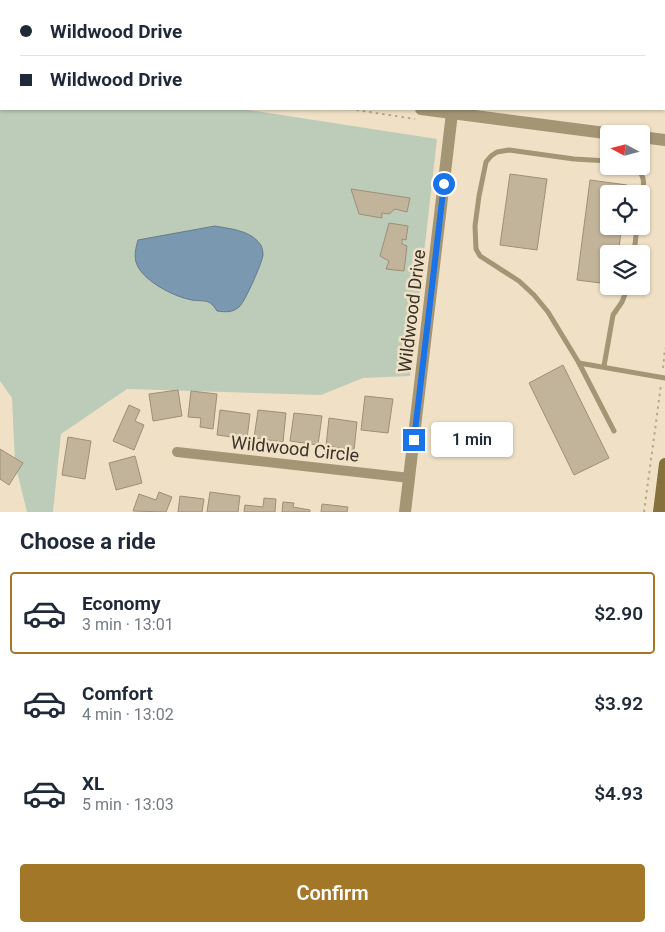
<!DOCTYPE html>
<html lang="en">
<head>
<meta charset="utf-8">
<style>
	body { margin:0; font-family:Roboto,sans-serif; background:#f6f6f7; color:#1f2937; height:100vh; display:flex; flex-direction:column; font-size:19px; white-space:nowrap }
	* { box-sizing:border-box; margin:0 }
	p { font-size:16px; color:#747a83 }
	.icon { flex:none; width:28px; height:28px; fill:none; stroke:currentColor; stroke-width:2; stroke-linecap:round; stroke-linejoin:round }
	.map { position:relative; height:512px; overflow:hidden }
	.details { display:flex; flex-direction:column; background:#fff; flex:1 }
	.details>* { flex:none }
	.top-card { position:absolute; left:0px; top:0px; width:665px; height:110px; box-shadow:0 1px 4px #0004; display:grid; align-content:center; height:110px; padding:0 20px; background:#fff }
	.needle { width:32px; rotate:277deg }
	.tools { position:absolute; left:600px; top:125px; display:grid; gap:10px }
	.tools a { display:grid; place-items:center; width:50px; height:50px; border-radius:5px; background:#fff; box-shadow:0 1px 4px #0004; font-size:25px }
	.end { position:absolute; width:22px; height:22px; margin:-11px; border:6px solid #1a73e8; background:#fff; box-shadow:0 0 0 2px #fff }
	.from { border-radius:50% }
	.bubble { position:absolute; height:35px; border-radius:5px; background:#fff; box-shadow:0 1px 4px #0004; font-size:16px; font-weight:600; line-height:35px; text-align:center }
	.top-card b { display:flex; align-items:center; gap:18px; height:48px; font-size:19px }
	.top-card b+b { border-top:1px solid #e0e1e3 }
	.top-card i { width:12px; height:12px; background:#1f2937 }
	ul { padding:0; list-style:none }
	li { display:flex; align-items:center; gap:15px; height:82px; margin:0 10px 8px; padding:0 10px; border:2px solid transparent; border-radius:5px }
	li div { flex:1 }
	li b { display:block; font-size:19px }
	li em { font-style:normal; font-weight:600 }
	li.current { border-color:#a27727 }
	li>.icon { width:45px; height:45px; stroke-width:1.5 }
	h2 { padding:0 20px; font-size:22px; line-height:60px }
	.action { display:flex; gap:10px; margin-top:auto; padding:10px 20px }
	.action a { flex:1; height:58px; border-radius:5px; background:#a27727; color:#fff; font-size:20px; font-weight:600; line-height:58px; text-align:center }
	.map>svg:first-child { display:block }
</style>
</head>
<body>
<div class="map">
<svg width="665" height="512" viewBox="0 0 665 512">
	<rect width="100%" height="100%" fill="#f0e1c6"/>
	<polygon fill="#bcccb9" points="0,75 1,109 242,109 437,139 410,376 363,378 321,395 127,389 61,434 53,512 27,512 15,463 12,398 0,381"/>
	<path fill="#7a99b1" stroke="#667a88" d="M 215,226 C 230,229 250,230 260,244 C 262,246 263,252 263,255 C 262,263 245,302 239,307 C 232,313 226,312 217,311 C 209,298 205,302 192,300 C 174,297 141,280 136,262 C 134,255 136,247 138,240 Z"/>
	<g fill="#c2b49a" stroke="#9d8f76">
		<polygon points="510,174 547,179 537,250 500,245"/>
		<polygon points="590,180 627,185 626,194 609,194 609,226 622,226 618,254 609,254 609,284 577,280"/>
		<polygon points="351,189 410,198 407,212 395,209 389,214 382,213 382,218 359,214"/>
		<polygon points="389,223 408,226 406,240 402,239 402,244 407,246 404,271 386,269 389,261 380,256"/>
		<polygon points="563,365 609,458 574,475 529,383"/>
		<polygon points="178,390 182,416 153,421 149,394"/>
		<polygon points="191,391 217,394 213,429 200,427 201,418 188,417"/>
		<polygon points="365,396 393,399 388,433 361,430"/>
		<polygon points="129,405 140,410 135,421 144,425 134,450 113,441"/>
		<polygon points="220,410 250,414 247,439 217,435"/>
		<polygon points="258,410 286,413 283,442 254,438"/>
		<polygon points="294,413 322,416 318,445 290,441"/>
		<polygon points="329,418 357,422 354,450 326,446"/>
		<polygon points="68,437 91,441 85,479 62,475"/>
		<polygon points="0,449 23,463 9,485 0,479"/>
		<polygon points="135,456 142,483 116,490 109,463"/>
		<polygon points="159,492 172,497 166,512 133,511 139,494 156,500"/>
		<polygon points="210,492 240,496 238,512 207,512"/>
		<polygon points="180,496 204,499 202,512 178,512"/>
		<polygon points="264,498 276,499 275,512 244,512 245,505 263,507"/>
		<polygon points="283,502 294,503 293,507 310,510 310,512 282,512"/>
		<polygon points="322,504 348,507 347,512 321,512"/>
	</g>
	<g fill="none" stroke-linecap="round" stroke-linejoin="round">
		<g stroke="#b5a993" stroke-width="2" stroke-dasharray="2.5 4" stroke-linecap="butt">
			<polyline points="350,109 415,119"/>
			<polyline points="663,368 665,348"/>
			<polyline points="644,512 661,385"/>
		</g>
		<g stroke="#a49675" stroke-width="5">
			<polyline points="152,0 153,1"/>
			<polyline points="488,1 488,0"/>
			<polyline points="569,1 569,0"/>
			<polyline points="664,94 665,94"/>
			<polyline points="609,161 574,159 509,150 497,152 491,156 486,162 479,196 475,226 476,249 480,256 519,281 534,295 548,312 579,363 614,431"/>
			<path d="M 632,166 C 644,172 646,183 641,194"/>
			<polyline points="634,254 637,226"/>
			<polyline points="579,363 665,378"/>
			<polyline points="604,366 613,315 622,302 628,286"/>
		</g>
		<polyline stroke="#a49675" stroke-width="10" points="177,452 410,478"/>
		<g stroke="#a49675" stroke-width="12">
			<polyline points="0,49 1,50"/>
			<polyline points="421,109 613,134"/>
			<polyline points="641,137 665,140"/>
			<polyline points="405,512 452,113"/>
		</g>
		<polyline stroke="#85713d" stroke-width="12" points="659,512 665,464"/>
	</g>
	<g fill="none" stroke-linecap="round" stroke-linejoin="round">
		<polyline stroke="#1a73e8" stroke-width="6" points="414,440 444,184"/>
	</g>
	<g text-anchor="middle" stroke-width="5" stroke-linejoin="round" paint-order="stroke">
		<g font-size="18" fill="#393329" stroke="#f0e1c6">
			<text transform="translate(412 311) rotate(-83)" y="6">Wildwood Drive</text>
			<text transform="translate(295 449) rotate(6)" y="6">Wildwood Circle</text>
		</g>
	</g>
</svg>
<div class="tools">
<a><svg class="needle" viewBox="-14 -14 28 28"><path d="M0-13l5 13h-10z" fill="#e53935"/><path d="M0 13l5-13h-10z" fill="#747a83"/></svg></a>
<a><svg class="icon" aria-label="locate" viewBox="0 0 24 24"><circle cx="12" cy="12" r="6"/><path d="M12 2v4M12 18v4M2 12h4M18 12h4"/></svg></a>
<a><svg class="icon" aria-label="layers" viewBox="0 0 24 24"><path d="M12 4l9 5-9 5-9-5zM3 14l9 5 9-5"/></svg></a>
</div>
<i class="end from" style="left:444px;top:184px"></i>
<i class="end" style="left:414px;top:440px"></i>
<div class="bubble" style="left:431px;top:422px;width:82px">1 min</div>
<div class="top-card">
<b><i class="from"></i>Wildwood Drive</b>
<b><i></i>Wildwood Drive</b>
</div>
</div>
<section class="details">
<h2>Choose a ride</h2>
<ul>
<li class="current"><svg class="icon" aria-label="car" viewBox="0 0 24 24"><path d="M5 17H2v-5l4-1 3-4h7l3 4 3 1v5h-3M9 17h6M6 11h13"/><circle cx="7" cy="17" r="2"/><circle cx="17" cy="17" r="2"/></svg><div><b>Economy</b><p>3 min · 13:01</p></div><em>$2.90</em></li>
<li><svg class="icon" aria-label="car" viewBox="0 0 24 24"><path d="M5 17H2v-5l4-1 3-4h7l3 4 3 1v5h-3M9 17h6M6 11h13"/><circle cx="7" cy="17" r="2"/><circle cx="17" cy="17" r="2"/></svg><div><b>Comfort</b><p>4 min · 13:02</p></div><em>$3.92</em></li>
<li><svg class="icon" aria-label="car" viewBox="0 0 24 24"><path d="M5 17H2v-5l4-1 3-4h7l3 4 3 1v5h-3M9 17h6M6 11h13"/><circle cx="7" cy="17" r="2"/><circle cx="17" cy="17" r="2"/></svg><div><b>XL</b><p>5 min · 13:03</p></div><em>$4.93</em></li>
</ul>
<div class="action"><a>Confirm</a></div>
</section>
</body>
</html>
